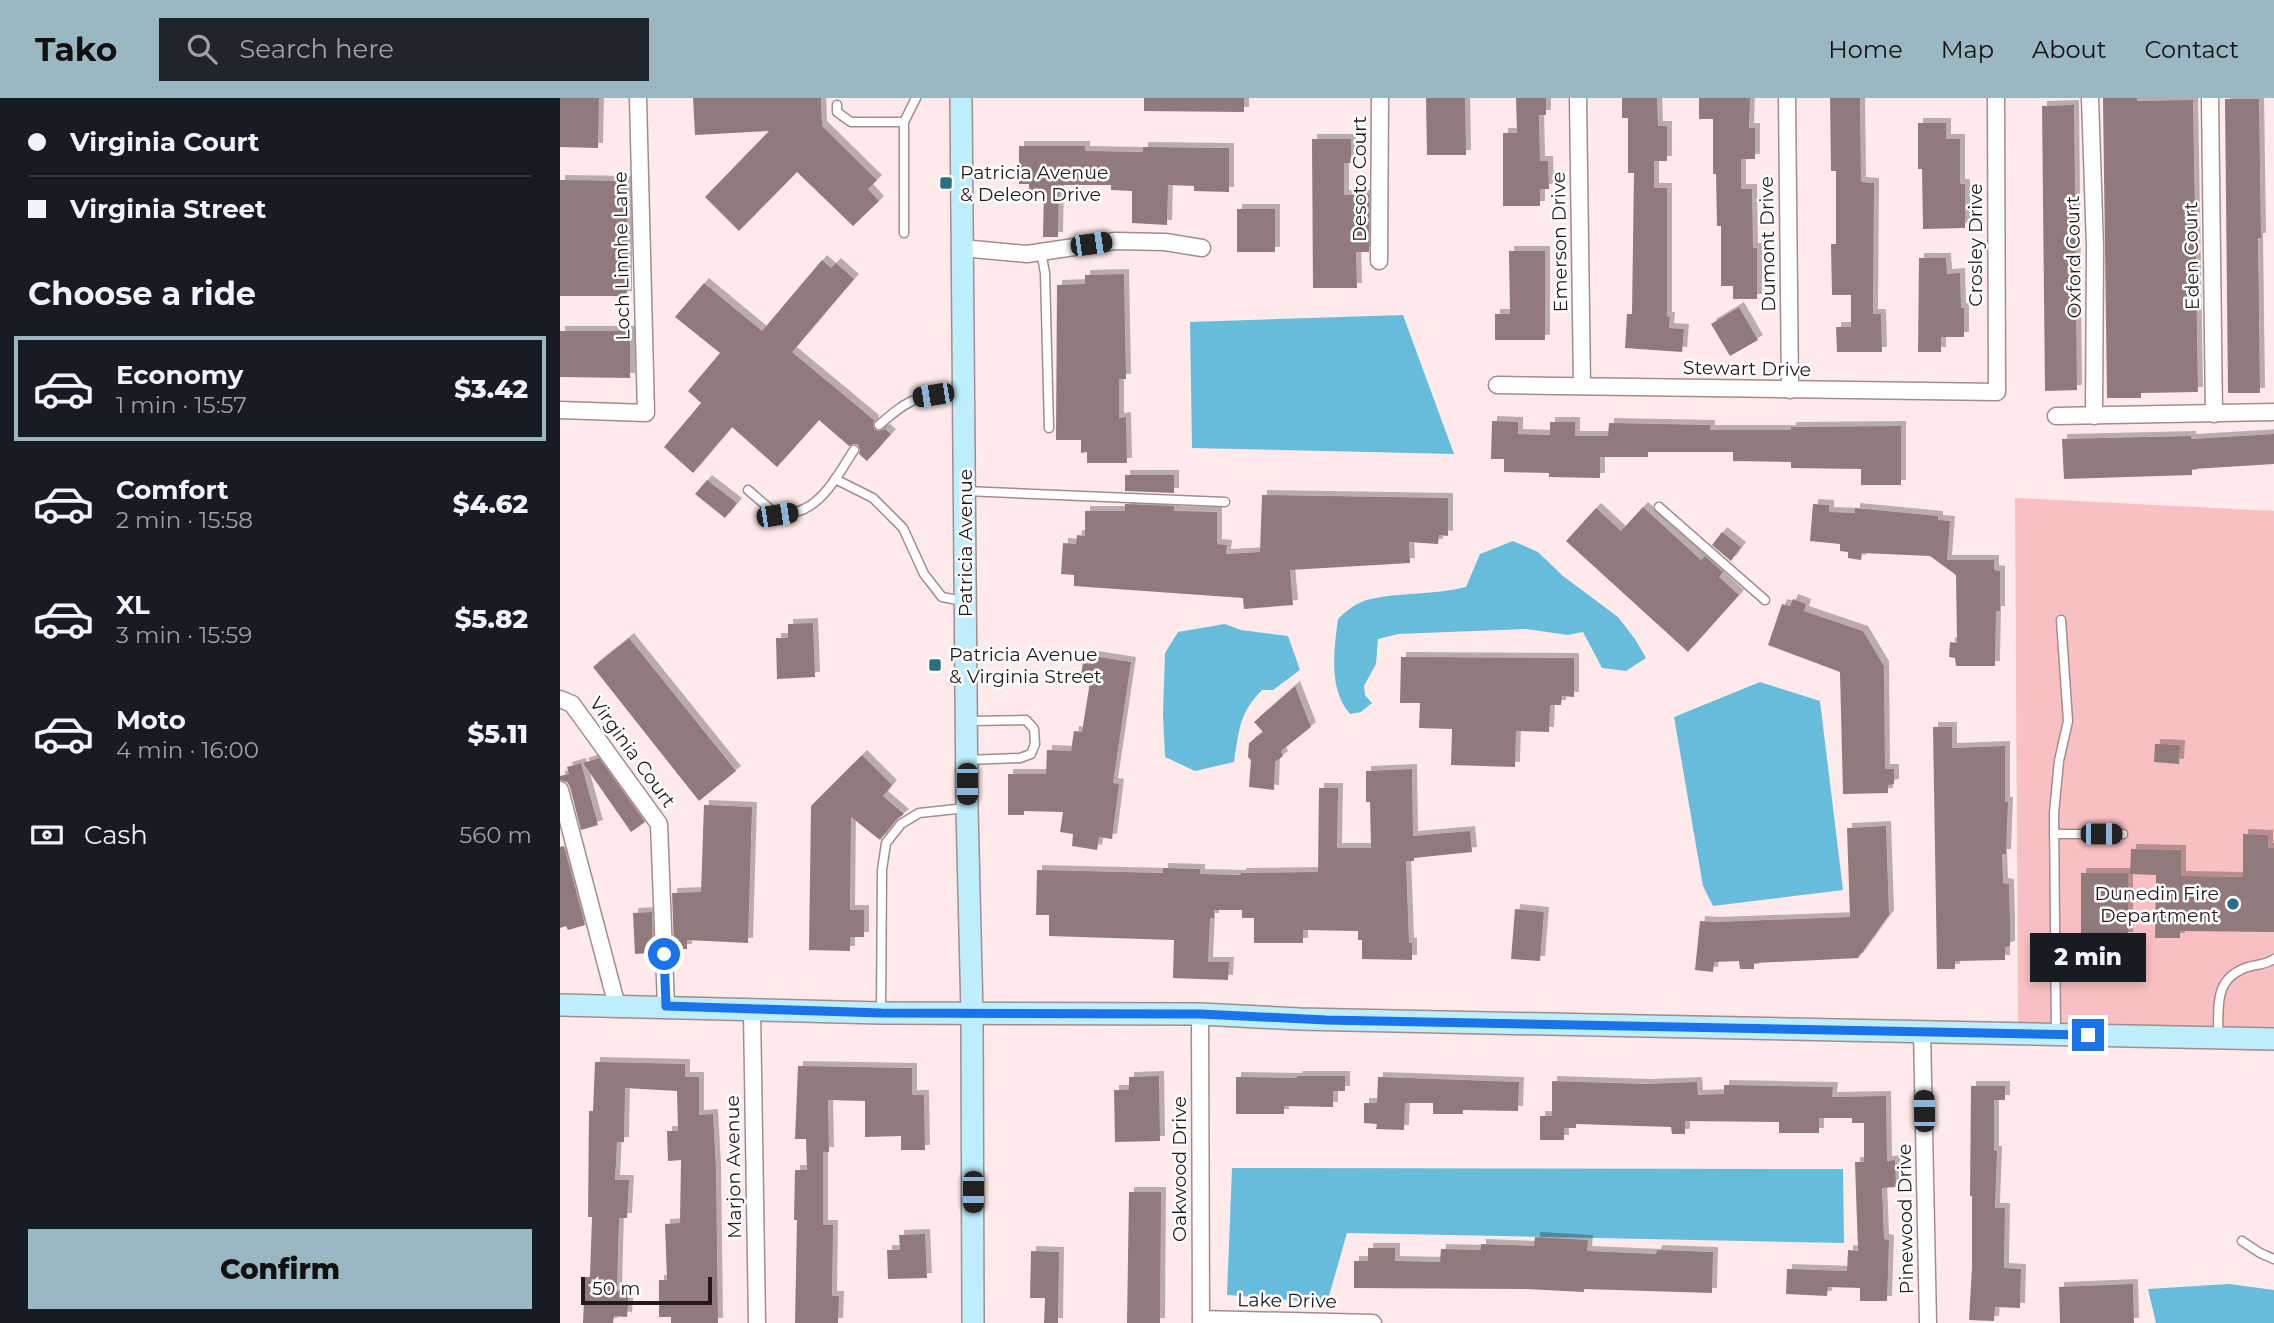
<!DOCTYPE html>
<html lang="en">
<head>
<meta charset="utf-8">
<style>
	body { margin:0; font-family:Montserrat,sans-serif; background:#20242c; color:#f1f3f6; height:100vh; display:flex; flex-direction:column; font-size:26px; white-space:nowrap }
	* { box-sizing:border-box; margin:0 }
	p { font-size:23px; color:#9ea1a6 }
	.icon { flex:none; width:38px; height:38px; fill:none; stroke:currentColor; stroke-width:2; stroke-linecap:round; stroke-linejoin:round }
	.map { position:relative; flex:1; overflow:hidden }
	.panel { display:flex; flex-direction:column; background:#171b24; width:560px }
	.panel>* { flex:none }
	.guide { display:grid; align-content:center; height:154px; padding:0 28px; background:#171b24 }
	.scale { position:absolute; left:21px; bottom:18px; width:131px; box-sizing:border-box; padding-left:7px; border:4px solid #221a1a; border-top:0; font-size:19px; line-height:24px; white-space:nowrap; color:#221a1a; -webkit-text-stroke:5px #fff; paint-order:stroke }
	.end { position:absolute; width:32px; height:32px; margin:-16px; border:9px solid #1a73e8; background:#fff; box-shadow:0 0 0 4px #fff }
	.from { border-radius:50% }
	.bubble { position:absolute; height:49px; border-radius:0px; background:#171b24; box-shadow:0 4px 10px #0003; font-size:23px; font-weight:800; line-height:49px; text-align:center }
	.car { position:absolute; width:21px; height:42px; margin:-21px -10px; border-radius:9px; box-shadow:0 0 5px 2px #0007; background:linear-gradient(#222 24%,#8ab4d8 0 40%,#222 0 76%,#8ab4d8 0 86%,#222 0) }
	.guide b { display:flex; align-items:center; gap:24px; height:66px; font-size:26px }
	.guide b+b { border-top:2px solid #363941 }
	.guide i { width:18px; height:18px; background:#f1f3f6 }
	ul { padding:0; list-style:none }
	li { display:flex; align-items:center; gap:21px; height:105px; margin:0 14px 10px; padding:0 14px; border:4px solid transparent; border-radius:0px }
	li div { flex:1 }
	li b { display:block; font-size:26px }
	li em { font-style:normal; font-weight:800 }
	li.current { border-color:#9ab7c2 }
	li>.icon { width:63px; height:63px; stroke-width:1.5 }
	h2 { padding:0 28px; font-size:32px; line-height:84px }
	.pay { display:flex; align-items:center; gap:18px; height:77px; padding:0 28px; font-size:26px }
	.pay p { margin-inline-start:auto }
	.action { display:flex; gap:14px; margin-top:auto; padding:14px 28px }
	.action a { flex:1; height:80px; border-radius:0px; background:#9ab7c2; color:#111; font-size:28px; font-weight:800; line-height:80px; text-align:center }
	header { display:flex; align-items:center; gap:42px; box-sizing:border-box; height:98px; padding:0 35px; background:#9ab7c2; color:#111 }
	header strong { font-size:33px }
	nav { display:flex; gap:38px; margin-inline-start:auto; font-size:24px }
	.search { width:490px; height:63px; background:#20242c; display:flex; align-items:center; gap:18px; box-sizing:border-box; padding:0 24px; border-radius:0px; color:#9ea1a6; font-size:26px }
	main { display:flex; flex:1; min-height:0 }
	.map>svg:first-child { display:block }
</style>
</head>
<body>
<header>
<strong>Tako</strong>
<div class="search"><svg class="icon" aria-label="search" viewBox="0 0 24 24"><circle cx="10" cy="10" r="6"/><path d="M15 15l6 6"/></svg>Search here</div>
<nav><a>Home</a><a>Map</a><a>About</a><a>Contact</a></nav>
</header>
<main>
<section class="panel">
<div class="guide">
<b><i class="from"></i>Virginia Court</b>
<b><i></i>Virginia Street</b>
</div>
<h2>Choose a ride</h2>
<ul>
<li class="current"><svg class="icon" aria-label="car" viewBox="0 0 24 24"><path d="M5 17H2v-5l4-1 3-4h7l3 4 3 1v5h-3M9 17h6M6 11h13"/><circle cx="7" cy="17" r="2"/><circle cx="17" cy="17" r="2"/></svg><div><b>Economy</b><p>1 min · 15:57</p></div><em>$3.42</em></li>
<li><svg class="icon" aria-label="car" viewBox="0 0 24 24"><path d="M5 17H2v-5l4-1 3-4h7l3 4 3 1v5h-3M9 17h6M6 11h13"/><circle cx="7" cy="17" r="2"/><circle cx="17" cy="17" r="2"/></svg><div><b>Comfort</b><p>2 min · 15:58</p></div><em>$4.62</em></li>
<li><svg class="icon" aria-label="car" viewBox="0 0 24 24"><path d="M5 17H2v-5l4-1 3-4h7l3 4 3 1v5h-3M9 17h6M6 11h13"/><circle cx="7" cy="17" r="2"/><circle cx="17" cy="17" r="2"/></svg><div><b>XL</b><p>3 min · 15:59</p></div><em>$5.82</em></li>
<li><svg class="icon" aria-label="car" viewBox="0 0 24 24"><path d="M5 17H2v-5l4-1 3-4h7l3 4 3 1v5h-3M9 17h6M6 11h13"/><circle cx="7" cy="17" r="2"/><circle cx="17" cy="17" r="2"/></svg><div><b>Moto</b><p>4 min · 16:00</p></div><em>$5.11</em></li>
</ul>
<div class="pay"><svg class="icon" aria-label="cash" viewBox="0 0 24 24"><path d="M3 7h18v10H3z"/><circle cx="12" cy="12" r="2"/></svg>Cash<p>560 m</p></div>
<div class="action"><a>Confirm</a></div>
</section>
<div class="map">
<svg width="1714" height="1225" viewBox="0 0 1714 1225">
	<defs>
		<filter id="shadow"><feDropShadow dx="5" dy="-5" stdDeviation="0" flood-color="#0004"/></filter>
	</defs>
	<rect width="100%" height="100%" fill="#feeaea"/>
	<polygon fill="#f9c0c3" points="1455,400 1714,413 1714,930 1458,925"/>
	<g fill="#68bcdb">
		<polygon points="843,217 894,356 632,350 630,224"/>
		<path d="M 953,443 L 978,454 L 1003,478 L 1058,519 L 1075,541 L 1086,560 L 1066,573 L 1042,570 L 1023,534 L 1008,537 L 966,531 L 838,536 L 818,541 L 816,566 L 804,588 L 805,597 L 812,605 L 801,614 L 790,616 C 768,591 774,552 778,521 C 787,512 797,504 811,501 C 842,494 875,497 906,489 L 920,456 Z"/>
		<path d="M 665,526 L 681,532 L 728,538 L 740,572 L 713,592 L 702,592 C 679,615 679,633 674,664 L 635,673 L 605,659 L 603,616 L 605,555 L 618,534 Z"/>
		<polygon points="1200,584 1260,603 1283,792 1153,808 1143,788 1114,619"/>
		<polygon points="672,1070 1283,1071 1284,1145 787,1135 767,1205 667,1197"/>
		<polygon points="1669,1186 1714,1192 1714,1225 1596,1225 1588,1191"/>
	</g>
	<g fill="#907a7b" filter="url(#shadow)">
		<polygon points="0,0 39,0 38,50 0,49"/>
		<polygon points="133,0 261,0 262,28 317,82 308,91 319,103 293,128 237,74 179,133 145,99 209,33 135,37"/>
		<polygon points="584,0 684,0 684,14 584,13"/>
		<polygon points="866,0 905,0 906,57 867,57"/>
		<polygon points="956,0 986,0 986,17 979,17 980,63 988,63 989,91 980,91 980,108 943,108 943,35 957,35"/>
		<polygon points="1062,0 1097,0 1098,28 1107,28 1107,63 1094,63 1094,90 1107,90 1107,219 1110,219 1109,230 1124,231 1122,254 1065,250 1067,216 1072,216 1074,75 1068,75 1068,20 1062,20"/>
		<polygon points="1139,0 1190,0 1189,30 1195,30 1195,61 1181,61 1181,91 1192,91 1193,150 1197,150 1197,201 1173,201 1173,188 1161,188 1161,128 1157,128 1156,76 1153,76 1153,21 1139,21"/>
		<polygon points="1270,0 1300,0 1301,84 1314,85 1313,216 1321,216 1322,254 1277,254 1276,229 1291,229 1291,197 1272,197 1271,146 1276,146 1276,73 1271,73"/>
		<polygon points="1543,0 1577,0 1577,3 1633,2 1638,294 1581,295 1581,300 1547,300"/>
		<polygon points="1665,1 1699,1 1701,140 1698,140 1700,295 1668,295"/>
		<polygon points="1514,7 1517,292 1485,293 1482,8"/>
		<polygon points="1358,25 1386,25 1386,41 1400,41 1400,86 1405,86 1405,130 1363,131 1362,71 1358,71"/>
		<polygon points="752,41 791,41 791,65 784,65 784,97 809,97 809,154 796,154 797,190 753,190"/>
		<polygon points="459,48 525,48 525,53 583,54 583,49 669,50 669,94 634,93 634,88 608,87 607,127 590,126 572,125 572,93 551,92 551,87 499,87 498,139 483,139 484,92 469,92 469,86 459,86"/>
		<polygon points="0,82 67,83 67,198 0,198"/>
		<rect x="677" y="111" width="38" height="43"/>
		<polygon points="949,153 985,153 985,242 935,242 935,216 950,216"/>
		<polygon points="1359,160 1386,160 1387,176 1400,175 1401,210 1404,210 1404,239 1381,239 1381,254 1358,254"/>
		<polygon points="262,162 271,170 276,165 294,181 232,254 314,322 313,328 315,332 319,333 325,331 331,336 307,363 299,356 300,352 298,347 294,346 289,348 259,322 217,369 172,329 133,375 104,349 141,305 128,293 160,255 115,219 144,185 202,233"/>
		<polygon points="564,176 566,281 559,281 559,320 566,319 567,365 527,365 527,354 521,355 521,342 496,342 497,187 525,186 525,177"/>
		<polygon points="1179,209 1198,242 1170,258 1151,226"/>
		<polygon points="0,233 70,233 70,280 0,279"/>
		<polygon points="932,323 958,324 958,336 990,337 990,324 1015,324 1015,338 1048,338 1049,325 1150,327 1150,332 1231,332 1231,329 1341,328 1341,387 1301,387 1301,371 1231,370 1231,364 1173,363 1173,354 1088,354 1088,359 1040,359 1040,380 989,379 989,375 944,374 944,361 931,361"/>
		<polygon points="1714,336 1714,366 1632,371 1632,377 1504,381 1502,341 1631,338 1631,341"/>
		<polygon points="565,377 614,377 614,395 565,393"/>
		<polygon points="147,382 177,405 165,420 135,396"/>
		<polygon points="702,397 888,400 888,438 879,437 878,446 849,444 850,465 730,472 733,507 684,511 683,500 514,488 514,477 501,476 503,445 516,446 517,437 525,438 525,413 565,413 565,406 614,408 614,413 657,414 657,446 667,447 666,456 700,454"/>
		<polygon points="1253,406 1269,407 1269,414 1295,415 1295,410 1378,418 1378,422 1390,423 1387,462 1434,462 1434,472 1440,473 1440,513 1436,513 1435,568 1396,568 1395,560 1389,559 1390,544 1397,545 1396,477 1370,458 1302,455 1301,462 1288,460 1288,454 1280,453 1280,446 1250,443"/>
		<polygon points="1083,409 1141,462 1145,458 1163,474 1159,479 1179,497 1128,554 1006,443 1036,410 1061,433"/>
		<polygon points="1162,434 1181,449 1171,463 1152,447"/>
		<polygon points="1233,501 1246,506 1244,513 1303,533 1324,568 1325,671 1334,671 1334,686 1328,687 1328,695 1283,696 1280,574 1208,547 1222,506 1230,508"/>
		<polygon points="253,525 255,579 217,581 216,540 228,540 228,526"/>
		<polygon points="69,540 176,673 139,703 33,569"/>
		<polygon points="533,558 571,564 553,685 559,686 552,741 539,739 537,752 512,748 513,736 500,734 503,714 464,713 464,717 448,717 448,676 486,676 487,652 511,653 514,633 522,634 530,584 520,582 523,565 532,566"/>
		<polygon points="841,559 1014,560 1014,599 1002,598 1001,607 990,607 989,634 956,633 955,669 891,667 892,631 859,630 860,605 840,605"/>
		<polygon points="735,588 751,629 721,653 723,658 715,664 714,692 689,689 691,662 688,659 689,645 703,634 694,624"/>
		<polygon points="1373,629 1392,629 1392,650 1445,648 1445,704 1448,704 1446,756 1442,756 1443,785 1449,786 1450,828 1450,848 1445,849 1445,862 1395,863 1395,871 1377,871"/>
		<polygon points="1595,646 1620,647 1619,666 1594,664"/>
		<polygon points="302,657 332,687 323,698 344,716 336,722 320,742 291,719 290,812 304,812 304,839 290,839 290,853 249,852 251,708"/>
		<polygon points="39,660 85,724 71,734 23,665"/>
		<polygon points="21,665 38,727 21,732 10,689 7,684 0,682 0,678 9,676 7,669"/>
		<polygon points="852,671 853,738 910,733 912,754 854,760 854,763 846,763 849,845 852,845 852,862 802,861 802,842 798,842 798,833 743,832 743,845 694,845 694,820 682,820 682,812 654,812 654,820 650,820 648,864 669,864 668,882 613,880 614,842 489,838 489,817 476,817 477,772 603,775 603,770 640,771 640,776 681,777 681,775 758,774 759,690 778,690 777,750 811,750 810,704 806,704 806,673"/>
		<polygon points="144,707 192,709 188,845 127,842 127,851 114,851 112,795 141,794"/>
		<polygon points="1326,728 1329,817 1298,860 1194,865 1194,871 1180,871 1179,863 1154,864 1153,874 1135,872 1140,823 1155,824 1290,819 1287,730"/>
		<polygon points="1683,736 1708,737 1708,750 1714,750 1714,834 1620,833 1620,840 1595,840 1596,777 1570,776 1571,751 1621,752 1621,778 1683,779"/>
		<polygon points="4,748 25,827 8,832 6,828 0,830 0,749"/>
		<rect x="1521" y="775" width="47" height="64"/>
		<polygon points="955,811 984,814 980,863 951,861"/>
		<polygon points="92,814 93,852 91,852 91,855 75,856 73,815"/>
		<polygon points="35,964 125,966 125,979 139,979 139,1017 153,1016 156,1071 158,1225 111,1225 111,1219 99,1219 99,1182 107,1182 105,1126 120,1125 121,1062 108,1063 107,1033 118,1033 117,993 65,990 64,1044 57,1044 55,1082 69,1082 67,1120 59,1120 57,1193 69,1193 67,1219 54,1218 53,1225 23,1225 25,1179 30,1179 32,1119 28,1119 29,1013 33,1013"/>
		<polygon points="238,968 352,970 352,997 364,997 365,1052 341,1052 341,1038 305,1039 305,1003 268,1002 269,1054 263,1054 263,1127 273,1127 272,1198 279,1198 278,1225 235,1225 237,1122 234,1122 235,1072 247,1072 246,1041 235,1041"/>
		<polygon points="599,978 600,1043 555,1044 554,992 569,992 569,979"/>
		<polygon points="737,978 785,978 785,993 773,993 773,1009 724,1008 724,1016 676,1016 676,979 737,980"/>
		<polygon points="818,979 959,984 958,1013 903,1012 903,1016 873,1016 873,1005 845,1005 844,1032 816,1031 817,1026 804,1025 804,1005 817,1005"/>
		<polygon points="992,983 1086,986 1137,984 1138,997 1164,996 1164,987 1273,989 1272,999 1326,998 1327,1063 1335,1062 1336,1089 1322,1090 1324,1141 1329,1142 1327,1203 1300,1203 1300,1190 1268,1189 1267,1198 1226,1196 1227,1171 1287,1173 1288,1152 1298,1153 1295,1064 1304,1064 1304,1025 1292,1025 1292,1020 1259,1020 1259,1035 1219,1035 1219,1024 1125,1023 1125,1036 1112,1036 1111,1029 1016,1026 1016,1030 1004,1030 1004,1042 980,1042 980,1018 992,1018"/>
		<polygon points="1411,988 1445,988 1445,1002 1434,1002 1434,1053 1437,1053 1435,1110 1445,1110 1444,1170 1461,1171 1460,1210 1435,1209 1434,1223 1409,1222 1412,1169 1412,1098 1410,1098"/>
		<polygon points="569,1094 601,1094 600,1225 567,1225"/>
		<polygon points="365,1136 367,1180 328,1181 327,1152 340,1152 339,1137"/>
		<polygon points="975,1139 1028,1142 1027,1153 1096,1156 1097,1152 1153,1154 1152,1195 1024,1191 1024,1194 966,1191 794,1190 794,1163 808,1163 808,1150 835,1150 835,1163 880,1164 881,1151 921,1152 921,1146 974,1148"/>
		<polygon points="471,1153 499,1154 498,1225 484,1225 485,1200 470,1200"/>
		<polygon points="1573,1186 1574,1225 1500,1225 1499,1189"/>
	</g>
	<g fill="none" stroke-linecap="round" stroke-linejoin="round">
		<defs>
			<g id="lane">
				<polyline points="277,7 277,14 291,24 344,24 356,0"/>
				<polyline points="344,24 344,135"/>
				<polyline points="481,154 485,175 489,330"/>
				<path d="M 319,327 C 351,299 359,296 401,298"/>
				<polyline points="275,381 313,400 343,430 364,476 382,499 403,503"/>
				<path d="M 188,392 L 217,417 C 226,415 236,415 244,411 C 266,401 281,372 294,352"/>
				<polyline points="405,393 665,404"/>
				<polyline points="1099,409 1205,502"/>
				<polyline points="407,662 460,660 471,656 475,646 474,631 466,622 408,623"/>
				<polyline points="1494,736 1563,736"/>
				<polyline points="321,912 322,772 326,745 341,726 359,715 406,710"/>
				<polyline points="1496,936 1494,715 1499,663 1508,623 1501,522"/>
				<path d="M 1658,939 C 1659,909 1653,880 1688,869 C 1698,866 1705,867 1714,861"/>
				<polyline points="1682,1143 1700,1155 1714,1161"/>
			</g>
			<g id="street">
				<polyline points="1018,0 1022,288"/>
				<polyline points="1227,0 1230,292"/>
				<polyline points="1530,0 1535,149 1534,318"/>
				<polyline points="1650,0 1654,316"/>
				<polyline points="402,150 467,156 555,143 605,144 642,150"/>
				<polyline points="819,163 820,0"/>
				<polyline points="937,287 1437,294 1436,0"/>
				<polyline points="0,312 86,315 78,0"/>
				<polyline points="1496,318 1714,314"/>
				<polyline points="0,601 12,606 99,726 106,908"/>
				<polyline points="0,692 57,908"/>
				<polyline points="192,913 197,1225"/>
				<polyline points="640,916 641,1225"/>
				<polyline points="1362,933 1368,1225"/>
				<polyline points="641,1221 813,1225"/>
			</g>
			<g id="secondary">
				<polyline points="401,0 407,710 412,916 413,1225"/>
				<polyline points="0,907 321,915 640,916 739,921 1714,941"/>
			</g>
		</defs>
		<use href="#lane" stroke="#a38c8d" stroke-width="11"/>
		<use href="#street" stroke="#a38c8d" stroke-width="19"/>
		<use href="#secondary" stroke="#a38c8d" stroke-width="24"/>
		<use href="#lane" stroke="#fff" stroke-width="8"/>
		<use href="#street" stroke="#fff" stroke-width="16"/>
		<use href="#secondary" stroke="#beeefc" stroke-width="21"/>
	</g>
	<g fill="none" stroke-linecap="round" stroke-linejoin="round">
		<polyline stroke="#1a73e8" stroke-width="9" points="104,856 106,908 321,915 640,916 766,922 1528,937"/>
	</g>
	<g fill="#2f6d83" stroke="#fff" stroke-width="2.5">
		<rect x="379" y="78" width="14" height="14" rx="3.5"/>
		<rect x="368" y="560" width="14" height="14" rx="3.5"/>
		<circle cx="1673" cy="806" r="7"/>
	</g>
	<g text-anchor="middle" stroke-width="5" stroke-linejoin="round" paint-order="stroke">
		<g font-size="19" fill="#221a1a" stroke="#fff" text-anchor="start">
			<text x="400" y="81">Patricia Avenue<tspan x="400" dy="22">&amp; Deleon Drive</tspan></text>
			<text x="389" y="563">Patricia Avenue<tspan x="389" dy="22">&amp; Virginia Street</tspan></text>
			<text x="1659" y="802" text-anchor="end">Dunedin Fire<tspan x="1659" dy="22">Department</tspan></text>
		</g>
		<g font-size="19" fill="#221a1a" stroke="#fff">
			<text transform="translate(799 81) rotate(-90)" y="7">Desoto Court</text>
			<text transform="translate(999 144) rotate(-91)" y="7">Emerson Drive</text>
			<text transform="translate(1207 146) rotate(-91)" y="7">Dumont Drive</text>
			<text transform="translate(1415 147) rotate(-90)" y="7">Crosley Drive</text>
			<text transform="translate(61 158) rotate(-91)" y="7">Loch Linnhe Lane</text>
			<text transform="translate(1631 158) rotate(-91)" y="7">Eden Court</text>
			<text transform="translate(1513 159) rotate(-91)" y="7">Oxford Court</text>
			<text transform="translate(1187 270) rotate(1)" y="7">Stewart Drive</text>
			<text transform="translate(405 445) rotate(-90)" y="7">Patricia Avenue</text>
			<text transform="translate(73 654) rotate(54)" y="7">Virginia Court</text>
			<text transform="translate(173 1069) rotate(-91)" y="7">Marjon Avenue</text>
			<text transform="translate(619 1071) rotate(-90)" y="7">Oakwood Drive</text>
			<text transform="translate(1345 1121) rotate(-91)" y="7">Pinewood Drive</text>
			<text transform="translate(727 1202) rotate(1)" y="7">Lake Drive</text>
		</g>
	</g>
</svg>
<div class="scale">50 m</div>
<i class="end from" style="left:104px;top:856px"></i>
<i class="end" style="left:1528px;top:937px"></i>
<div class="bubble" style="left:1470px;top:835px;width:116px">2 min</div>
<i class="car" style="left:531px;top:146px;rotate:82deg"></i>
<i class="car" style="left:373px;top:297px;rotate:261deg"></i>
<i class="car" style="left:217px;top:417px;rotate:81deg"></i>
<i class="car" style="left:407px;top:686px;rotate:180deg"></i>
<i class="car" style="left:1541px;top:736px;rotate:90deg"></i>
<i class="car" style="left:1364px;top:1013px;rotate:359deg"></i>
<i class="car" style="left:413px;top:1094px;rotate:180deg"></i>
</div>
</main>
</body>
</html>
